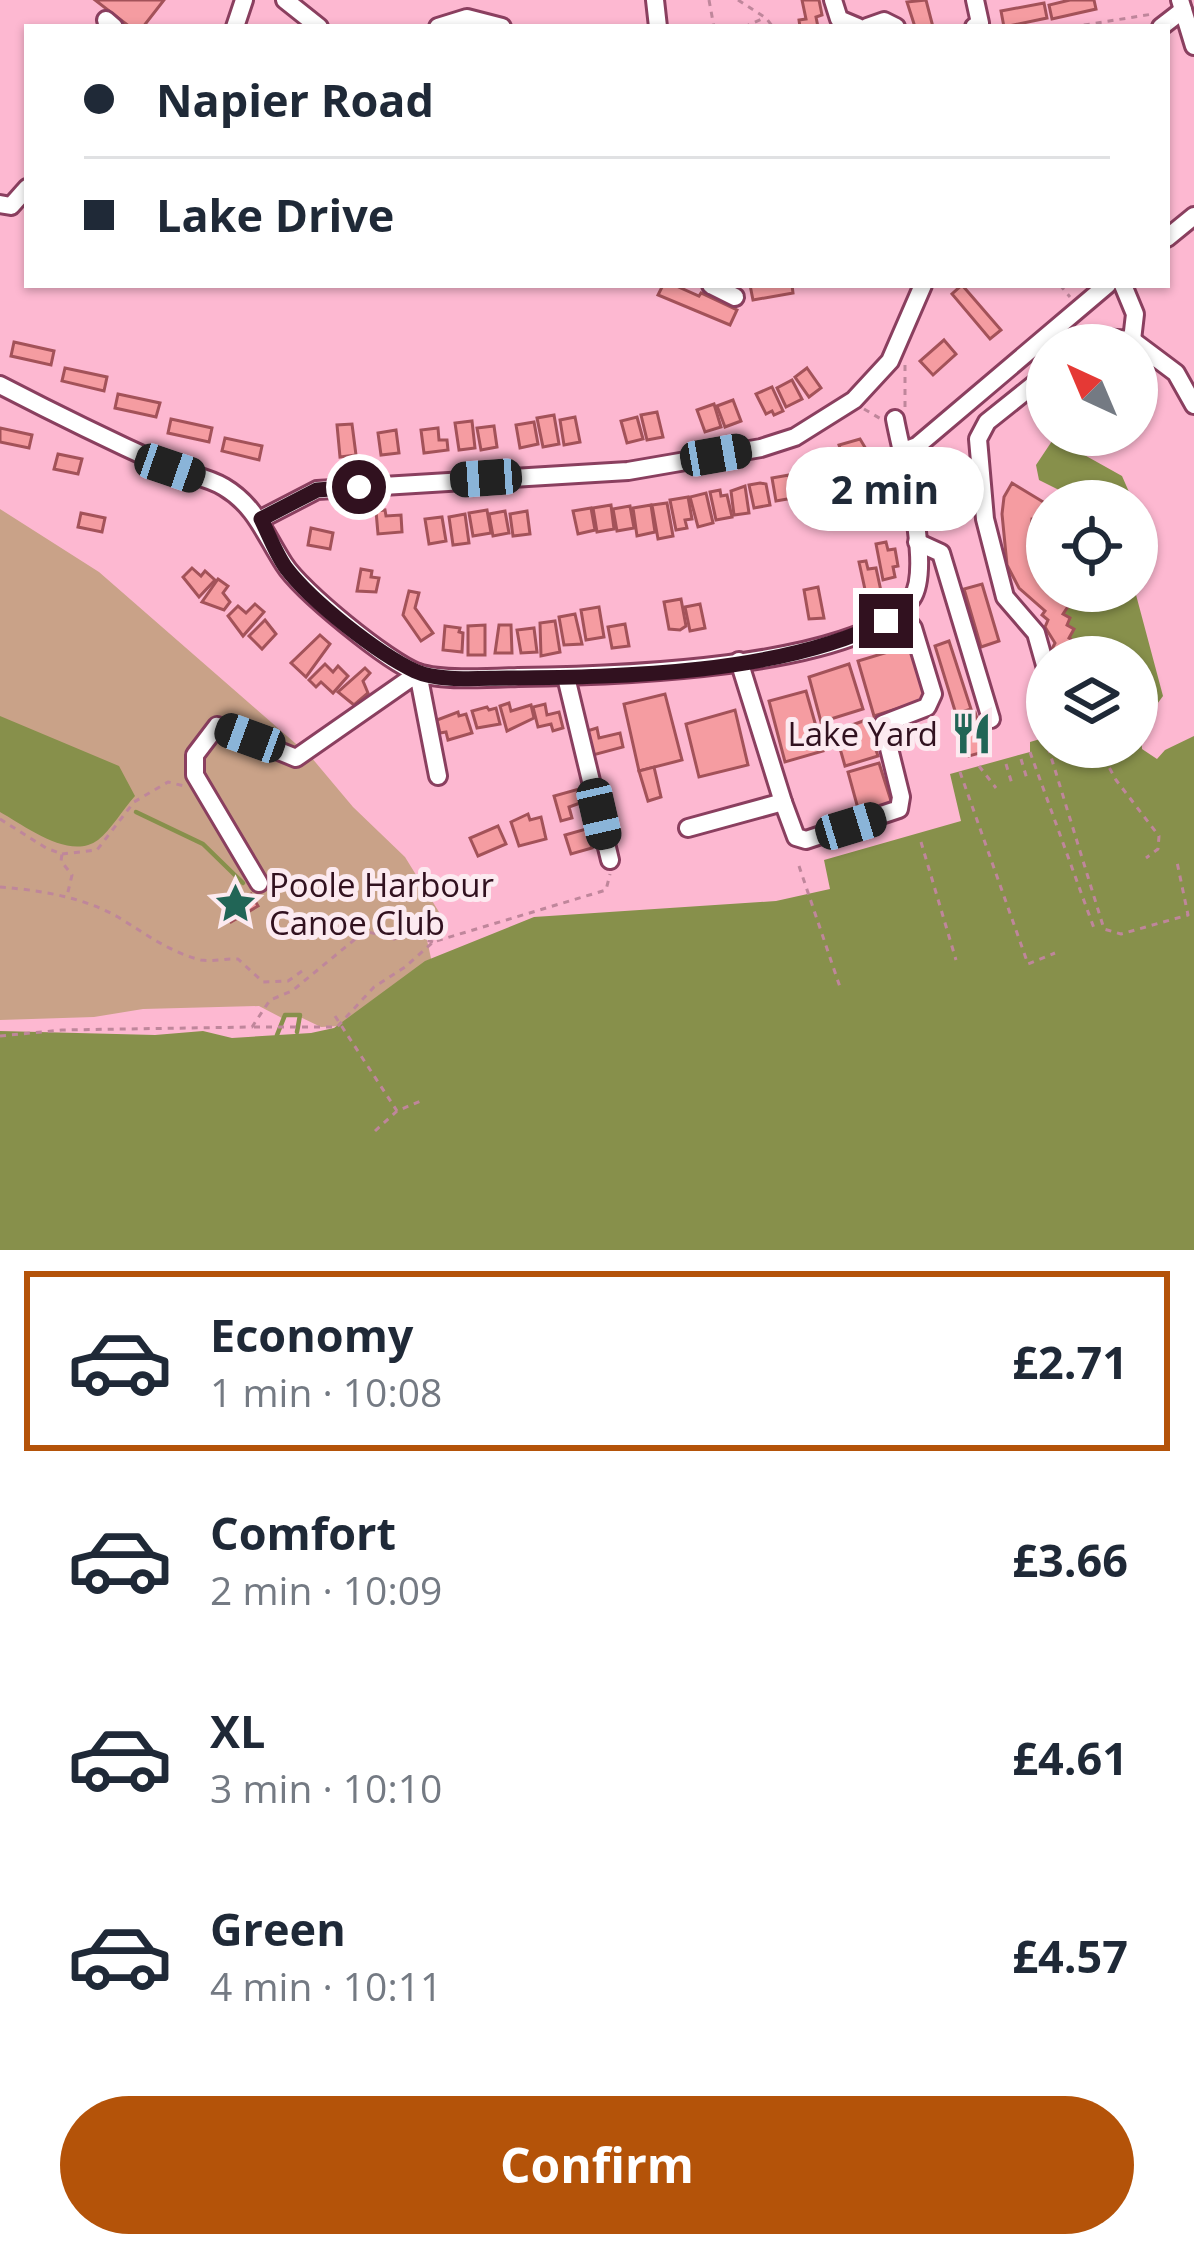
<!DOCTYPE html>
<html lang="en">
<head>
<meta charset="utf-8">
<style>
	body { margin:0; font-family:"Open Sans",sans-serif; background:#f2f2f3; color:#1f2937; height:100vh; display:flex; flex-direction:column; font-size:45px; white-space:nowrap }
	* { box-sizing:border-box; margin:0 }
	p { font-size:39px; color:#747a83 }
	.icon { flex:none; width:66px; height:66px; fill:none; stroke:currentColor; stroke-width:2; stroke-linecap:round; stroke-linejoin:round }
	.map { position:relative; height:1250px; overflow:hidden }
	.side { display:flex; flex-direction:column; background:#fff; flex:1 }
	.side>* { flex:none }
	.top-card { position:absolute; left:24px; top:24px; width:1146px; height:264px; border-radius:0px; box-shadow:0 3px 9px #0004; display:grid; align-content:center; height:264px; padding:0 60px; background:#fff }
	.needle { width:78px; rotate:316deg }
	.fabs { position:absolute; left:1026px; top:324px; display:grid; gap:24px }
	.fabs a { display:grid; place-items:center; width:132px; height:132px; border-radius:50%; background:#fff; box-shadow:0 3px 9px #0004; font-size:60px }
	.end { position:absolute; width:54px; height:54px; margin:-27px; border:15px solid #31111f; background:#fff; box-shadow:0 0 0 6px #fff }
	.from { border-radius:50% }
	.bubble { position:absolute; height:84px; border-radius:42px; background:#fff; box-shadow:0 3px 9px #0004; font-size:39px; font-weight:700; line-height:84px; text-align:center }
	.car { position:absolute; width:36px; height:72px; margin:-36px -18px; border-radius:15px; box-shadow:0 0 9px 3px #0007; background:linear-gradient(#222 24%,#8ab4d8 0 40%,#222 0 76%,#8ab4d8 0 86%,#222 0) }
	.top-card b { display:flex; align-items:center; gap:42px; height:114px; font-size:45px }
	.top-card b+b { border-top:3px solid #e0e1e3 }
	.top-card i { width:30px; height:30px; background:#1f2937 }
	ul { padding:21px 0 0; list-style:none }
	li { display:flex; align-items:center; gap:36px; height:180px; margin:0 24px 18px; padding:0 36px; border:6px solid transparent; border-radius:0px }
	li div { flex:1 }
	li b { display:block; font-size:45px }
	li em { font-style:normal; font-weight:700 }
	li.selected { border-color:#b45309 }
	li>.icon { width:108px; height:108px; stroke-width:1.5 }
	.button { display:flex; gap:24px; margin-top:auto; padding:24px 60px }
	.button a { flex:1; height:138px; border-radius:72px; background:#b45309; color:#fff; font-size:48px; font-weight:700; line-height:138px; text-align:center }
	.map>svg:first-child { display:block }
</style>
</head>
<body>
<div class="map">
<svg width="1194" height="1250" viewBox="0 0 1194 1250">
	<rect width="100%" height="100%" fill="#fdb8d1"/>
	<polygon fill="#c9a288" points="0,509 99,572 311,757 353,807 405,857 447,925 427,940 434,972 339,1026 321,1027 296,1015 282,1018 259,1006 143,1009 94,1017 0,1020"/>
	<g fill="#87904b">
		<polygon points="1054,438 1122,476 1133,501 1057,501 1061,491 1039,480 1036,465"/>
		<polygon points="1053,591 1135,591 1163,696 1141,726 1142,749 1157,759 1165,750 1194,736 1194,1250 0,1250 0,1031 155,1035 203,1031 232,1038 311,1033 334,1028 425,961 534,917 776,901 830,889 824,860 961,821 950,774 1030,752 1030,742 1047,737 1047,747 1137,747 1137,657 1069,657"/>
		<path d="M 0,716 L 119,766 L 135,796 C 123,809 111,830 98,840 C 70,861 25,826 0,812 Z"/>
	</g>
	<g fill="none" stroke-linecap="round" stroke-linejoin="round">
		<g stroke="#87904b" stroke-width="4.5">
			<polyline points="136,812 203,844 243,883"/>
			<polyline points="277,1035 285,1015 300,1015 297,1032"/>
		</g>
	</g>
	<g fill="#f59ca1" stroke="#a35259" stroke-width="3">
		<polygon points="95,0 164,0 143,27 130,27"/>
		<polygon points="802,0 819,0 822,15 816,17 818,27 800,27 799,20 806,19"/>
		<polygon points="926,0 933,27 915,27 907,2"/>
		<polygon points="1070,0 1094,0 1096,9 1052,19 1049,5"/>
		<polygon points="1044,3 1047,18 1004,27 1001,11"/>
		<polygon points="663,285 674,285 699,296 701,293 737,310 730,325 658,295"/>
		<polygon points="750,285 792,285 793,293 753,300"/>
		<polygon points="962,285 1001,330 990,339 952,294"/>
		<polygon points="944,340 956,354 933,375 920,361"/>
		<polygon points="14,342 54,351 51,365 11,356"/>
		<polygon points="65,368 107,377 104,391 62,381"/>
		<polygon points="807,368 821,388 809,397 795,377"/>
		<polygon points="792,380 802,399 786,407 777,388"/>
		<polygon points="772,387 783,411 774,415 772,411 766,414 756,394"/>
		<polygon points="118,394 160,403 156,417 115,408"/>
		<polygon points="733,400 741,421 725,427 717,406"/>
		<polygon points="714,404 721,427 705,432 697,410"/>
		<polygon points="657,412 663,437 647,440 641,415"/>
		<polygon points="554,415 559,444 543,447 537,418"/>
		<polygon points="575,417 580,442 564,445 560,420"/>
		<polygon points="637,417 643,439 627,443 621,421"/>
		<polygon points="171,419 212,428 209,442 168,433"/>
		<polygon points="472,421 475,448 459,450 455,423"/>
		<polygon points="534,422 538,444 520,448 516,425"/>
		<polygon points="352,424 356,455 340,457 337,425"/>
		<polygon points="494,426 497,447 481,450 477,428"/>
		<polygon points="0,428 32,435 29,448 0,442"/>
		<polygon points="438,428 439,440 447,440 448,450 424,453 421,430"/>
		<polygon points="396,430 399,453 381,455 378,433"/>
		<polygon points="225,438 262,446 259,460 222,451"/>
		<polygon points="860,439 869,454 844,461 839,445"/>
		<polygon points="58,454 82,459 78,474 54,469"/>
		<polygon points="808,469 813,491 797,494 792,472"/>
		<polygon points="789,475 793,498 776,501 772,478"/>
		<polygon points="760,483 766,484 770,505 754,508 749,485"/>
		<polygon points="1012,483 1045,503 1038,519 1032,519 1029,543 1041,576 1047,576 1048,592 1069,605 1063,614 1070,618 1067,625 1074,629 1069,638 1074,641 1071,647 1079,652 1077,657 1060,657 1052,649 1055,643 1045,627 1048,620 1042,615 1045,611 1019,588 1007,565 1002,514 1004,497"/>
		<polygon points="745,486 749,513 734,515 731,491"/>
		<polygon points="720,490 721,496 727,495 732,517 716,520 710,492"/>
		<polygon points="706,493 713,523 698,527 690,497"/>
		<polygon points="688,497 692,519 685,520 687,528 676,530 670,500"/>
		<polygon points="667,503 673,536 658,539 652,505"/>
		<polygon points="880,503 886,522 865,529 859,510"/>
		<polygon points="611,505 614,529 597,532 593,508"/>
		<polygon points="651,505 655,532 637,536 633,508"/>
		<polygon points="630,506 634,528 617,531 613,509"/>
		<polygon points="591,508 595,530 578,534 573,511"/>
		<polygon points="385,510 386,516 401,515 402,532 378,534 376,511"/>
		<polygon points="487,510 491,533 473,536 469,513"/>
		<polygon points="505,511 509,533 493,536 489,514"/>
		<polygon points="527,511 530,534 513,536 510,514"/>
		<polygon points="81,513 105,518 102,532 78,527"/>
		<polygon points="465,514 469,543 453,545 449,517"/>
		<polygon points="442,517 446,541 429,544 425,519"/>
		<polygon points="311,528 333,533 330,549 308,545"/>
		<polygon points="886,542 888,550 895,549 898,566 893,567 895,577 883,580 876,544"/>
		<polygon points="866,561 868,569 876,568 881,591 866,594 859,562"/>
		<polygon points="192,568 201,576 205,571 215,580 199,597 183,577"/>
		<polygon points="361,569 372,571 371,577 379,578 376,592 357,591"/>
		<polygon points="218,579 228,586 223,593 230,602 224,610 202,602"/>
		<polygon points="982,584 999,641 981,647 964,589"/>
		<polygon points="818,587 824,618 809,619 804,590"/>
		<polygon points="409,591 419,593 415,608 433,633 421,641 403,615"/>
		<polygon points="681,599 686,626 680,630 669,629 664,602"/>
		<polygon points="255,604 264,612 243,636 228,616 238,606 246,613"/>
		<polygon points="700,604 705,628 690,631 685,607"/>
		<polygon points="599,607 604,637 586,640 581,610"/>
		<polygon points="575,614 582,644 564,645 559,617"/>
		<polygon points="265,620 276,634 262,649 249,636"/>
		<polygon points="555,621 560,652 541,656 540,623"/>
		<polygon points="625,624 629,646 612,648 608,627"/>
		<polygon points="485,625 485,655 468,655 468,626"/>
		<polygon points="499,625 511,625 512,653 495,653"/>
		<polygon points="445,626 460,628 459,632 463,633 462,652 443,650"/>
		<polygon points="534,628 537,652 521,653 517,630"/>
		<polygon points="320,635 330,644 306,677 291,663"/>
		<polygon points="949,641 971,709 956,714 935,646"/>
		<polygon points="911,645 928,699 874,716 858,661"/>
		<polygon points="325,664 333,672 338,666 348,676 333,693 321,682 316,687 309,680"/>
		<polygon points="849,664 863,709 821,722 809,677"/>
		<polygon points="365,668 370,673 363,681 368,693 354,705 338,692"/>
		<polygon points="806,691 823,751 785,762 769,701"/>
		<polygon points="665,694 682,760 639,771 624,704"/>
		<polygon points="509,703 511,711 531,705 534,718 507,731 500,706"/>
		<polygon points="545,704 547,715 559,712 563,728 553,731 551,724 538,727 533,707"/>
		<polygon points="487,707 489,710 496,708 500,724 477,728 472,711"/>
		<polygon points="735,710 748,765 699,777 686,724"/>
		<polygon points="458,712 459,716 466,714 472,733 448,740 446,732 440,733 437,720"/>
		<polygon points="975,712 987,751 969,756 958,717"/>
		<polygon points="866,720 878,756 845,766 835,731"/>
		<polygon points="597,728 599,738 620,733 623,747 593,755 587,731"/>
		<polygon points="879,763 893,807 860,816 848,772"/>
		<polygon points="654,767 661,797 648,801 639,771"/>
		<polygon points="579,789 583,802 569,807 572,818 561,821 554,796"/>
		<polygon points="528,814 530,820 541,817 546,839 519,846 511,822"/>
		<polygon points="498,826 506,844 478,856 470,838"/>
		<polygon points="586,829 592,848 571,854 565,835"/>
		<polygon points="251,894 258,906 231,922 224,911"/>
	</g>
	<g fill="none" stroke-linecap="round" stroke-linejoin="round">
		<defs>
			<g id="minor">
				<polyline points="285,0 319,27"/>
				<polyline points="655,0 658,27"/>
				<polyline points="833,0 839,19 858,27"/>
				<polyline points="1180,0 1194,46"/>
				<polyline points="106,20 114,27"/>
				<polyline points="235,27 244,0"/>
				<polyline points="438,27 467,18 502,27"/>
				<polyline points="867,27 884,21 896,27"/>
				<polyline points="974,27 980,23 975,0"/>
				<polyline points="1161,27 1183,10"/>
				<polyline points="0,204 11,206 27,188"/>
				<polyline points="1167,238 1194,216"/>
				<polyline points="711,285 735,297"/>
				<polyline points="1132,340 1176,373 1194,405"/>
				<polyline points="1085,345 1101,338 1132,340 1135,314 1123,285"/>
				<polyline points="1047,374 987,422 978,439 985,519 1005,597 1036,633 1047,672"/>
				<path d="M 0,385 C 54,413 109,440 164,465 C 183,474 206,476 224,487 C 256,506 265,535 284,564 C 301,591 388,662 418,673 C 442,681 491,678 518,677 C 601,676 863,670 912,598 C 933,567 902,457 895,419"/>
				<polyline points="901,452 917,446 1107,285"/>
				<polyline points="261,519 317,490 628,471 761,448 795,437 854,400 890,361 923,285"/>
				<polyline points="917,542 941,553 991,719"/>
				<polyline points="566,677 610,860"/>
				<polyline points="783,802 796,837 806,840 899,809 901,797 883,724 927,707 933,694 913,628 899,610"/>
				<polyline points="688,828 783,802 739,661"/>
				<polyline points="259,883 195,775 195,755 217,726 296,758 418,673 438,776"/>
			</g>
		</defs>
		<use href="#minor" stroke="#8a3f5f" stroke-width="22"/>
		<g stroke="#bf869b" stroke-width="3" stroke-dasharray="6 6" stroke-linecap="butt">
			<polyline points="709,0 714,27"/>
			<polyline points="738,0 766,18 773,27"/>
			<polyline points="744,27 764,18"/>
			<polyline points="1072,27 1153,14"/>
			<polyline points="1060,285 1070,297"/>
			<polyline points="905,407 905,363"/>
			<polyline points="864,409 881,419"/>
			<polyline points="1045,736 1047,744"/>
			<polyline points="1048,747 1104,929 1121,934 1188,915 1177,862"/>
			<polyline points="1098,747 1116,780 1159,836 1158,849 1146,858"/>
			<polyline points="1030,752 1095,931"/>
			<polyline points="1021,759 1027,779"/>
			<polyline points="1006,764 1012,784"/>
			<polyline points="979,766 996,788"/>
			<polyline points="960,772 1028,964 1055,953"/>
			<polyline points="0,819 46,848 62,854 61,861 72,875 67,896"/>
			<polyline points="921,842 956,960"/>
			<polyline points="62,854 97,850 134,802 168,782 188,787"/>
			<polyline points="799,866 841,990"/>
			<path d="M 0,887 C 39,890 83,897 118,917 C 146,934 169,952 201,960 C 214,962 226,958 238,959 L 263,982 L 288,981 L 302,971"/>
			<polyline points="335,1016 397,1111"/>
			<polyline points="254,1027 337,1027 374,987 405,967 433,942 606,890 610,874"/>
			<path d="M 0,1036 L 62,1030 L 252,1027 L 270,1000 L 292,991 L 365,931 L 394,939 C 411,932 417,937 433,942"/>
			<polyline points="375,1131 397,1111 423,1100"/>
		</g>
		<use href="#minor" stroke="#fff" stroke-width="16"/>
	</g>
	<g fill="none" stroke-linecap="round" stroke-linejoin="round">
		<path stroke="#31111f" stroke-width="15" d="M 359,487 L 317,490 L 261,519 C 269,535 276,554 286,568 C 312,602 377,653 415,671 C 439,682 481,678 507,678 C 625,677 780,674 886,621"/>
	</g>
	<defs>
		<symbol id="restaurant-bare" viewBox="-9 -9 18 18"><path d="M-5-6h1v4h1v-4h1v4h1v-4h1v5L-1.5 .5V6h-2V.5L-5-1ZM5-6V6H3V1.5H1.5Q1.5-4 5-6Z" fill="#216556" stroke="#fceaf0" stroke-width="2.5" paint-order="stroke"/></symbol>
		<symbol id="sight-bare" viewBox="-9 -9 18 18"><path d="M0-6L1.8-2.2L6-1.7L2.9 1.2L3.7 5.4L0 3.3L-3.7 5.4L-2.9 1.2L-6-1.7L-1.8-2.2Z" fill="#216556" stroke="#fceaf0" stroke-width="2.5" paint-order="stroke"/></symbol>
	</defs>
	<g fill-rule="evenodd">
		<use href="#restaurant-bare" x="942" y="704" width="59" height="59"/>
		<use href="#sight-bare" x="206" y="874" width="59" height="59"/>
	</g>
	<g text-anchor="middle" stroke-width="10" stroke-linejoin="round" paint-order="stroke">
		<g font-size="33" fill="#31111f" stroke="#fceaf0" text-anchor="end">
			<text x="938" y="746">Lake Yard</text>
			<text x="269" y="897" text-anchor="start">Poole Harbour<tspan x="269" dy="38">Canoe Club</tspan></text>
		</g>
	</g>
</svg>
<div class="fabs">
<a><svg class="needle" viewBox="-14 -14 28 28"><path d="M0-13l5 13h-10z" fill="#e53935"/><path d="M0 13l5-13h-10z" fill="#747a83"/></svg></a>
<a><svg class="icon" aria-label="locate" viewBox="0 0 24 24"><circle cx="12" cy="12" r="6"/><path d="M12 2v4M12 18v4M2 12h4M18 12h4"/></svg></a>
<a><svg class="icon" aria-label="layers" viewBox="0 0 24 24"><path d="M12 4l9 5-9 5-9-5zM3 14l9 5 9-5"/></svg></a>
</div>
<i class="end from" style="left:359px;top:487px"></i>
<i class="end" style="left:886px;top:621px"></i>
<div class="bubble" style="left:786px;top:447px;width:198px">2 min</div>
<i class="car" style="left:716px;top:455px;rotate:80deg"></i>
<i class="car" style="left:170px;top:468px;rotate:109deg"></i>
<i class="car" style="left:486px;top:478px;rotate:266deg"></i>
<i class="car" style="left:250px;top:738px;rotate:290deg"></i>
<i class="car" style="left:599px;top:814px;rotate:167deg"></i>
<i class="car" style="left:851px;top:826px;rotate:73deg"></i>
<div class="top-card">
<b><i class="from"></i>Napier Road</b>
<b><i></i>Lake Drive</b>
</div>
</div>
<section class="side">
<ul>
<li class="selected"><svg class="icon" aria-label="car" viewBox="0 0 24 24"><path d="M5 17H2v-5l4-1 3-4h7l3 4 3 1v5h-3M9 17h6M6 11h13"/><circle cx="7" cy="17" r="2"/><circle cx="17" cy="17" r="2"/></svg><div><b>Economy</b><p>1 min · 10:08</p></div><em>£2.71</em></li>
<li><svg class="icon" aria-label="car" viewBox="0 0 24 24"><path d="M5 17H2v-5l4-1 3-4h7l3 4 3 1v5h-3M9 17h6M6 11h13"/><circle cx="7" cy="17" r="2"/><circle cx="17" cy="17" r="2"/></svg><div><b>Comfort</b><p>2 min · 10:09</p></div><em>£3.66</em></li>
<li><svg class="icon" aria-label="car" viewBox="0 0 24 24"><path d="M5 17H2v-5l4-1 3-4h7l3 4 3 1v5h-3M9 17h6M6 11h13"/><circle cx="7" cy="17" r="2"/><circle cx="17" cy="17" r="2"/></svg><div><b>XL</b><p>3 min · 10:10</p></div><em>£4.61</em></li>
<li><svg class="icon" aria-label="car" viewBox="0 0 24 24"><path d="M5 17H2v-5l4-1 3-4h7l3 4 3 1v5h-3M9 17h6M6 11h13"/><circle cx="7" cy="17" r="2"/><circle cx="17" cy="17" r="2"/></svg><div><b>Green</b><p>4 min · 10:11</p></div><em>£4.57</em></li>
</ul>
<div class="button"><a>Confirm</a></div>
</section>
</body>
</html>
